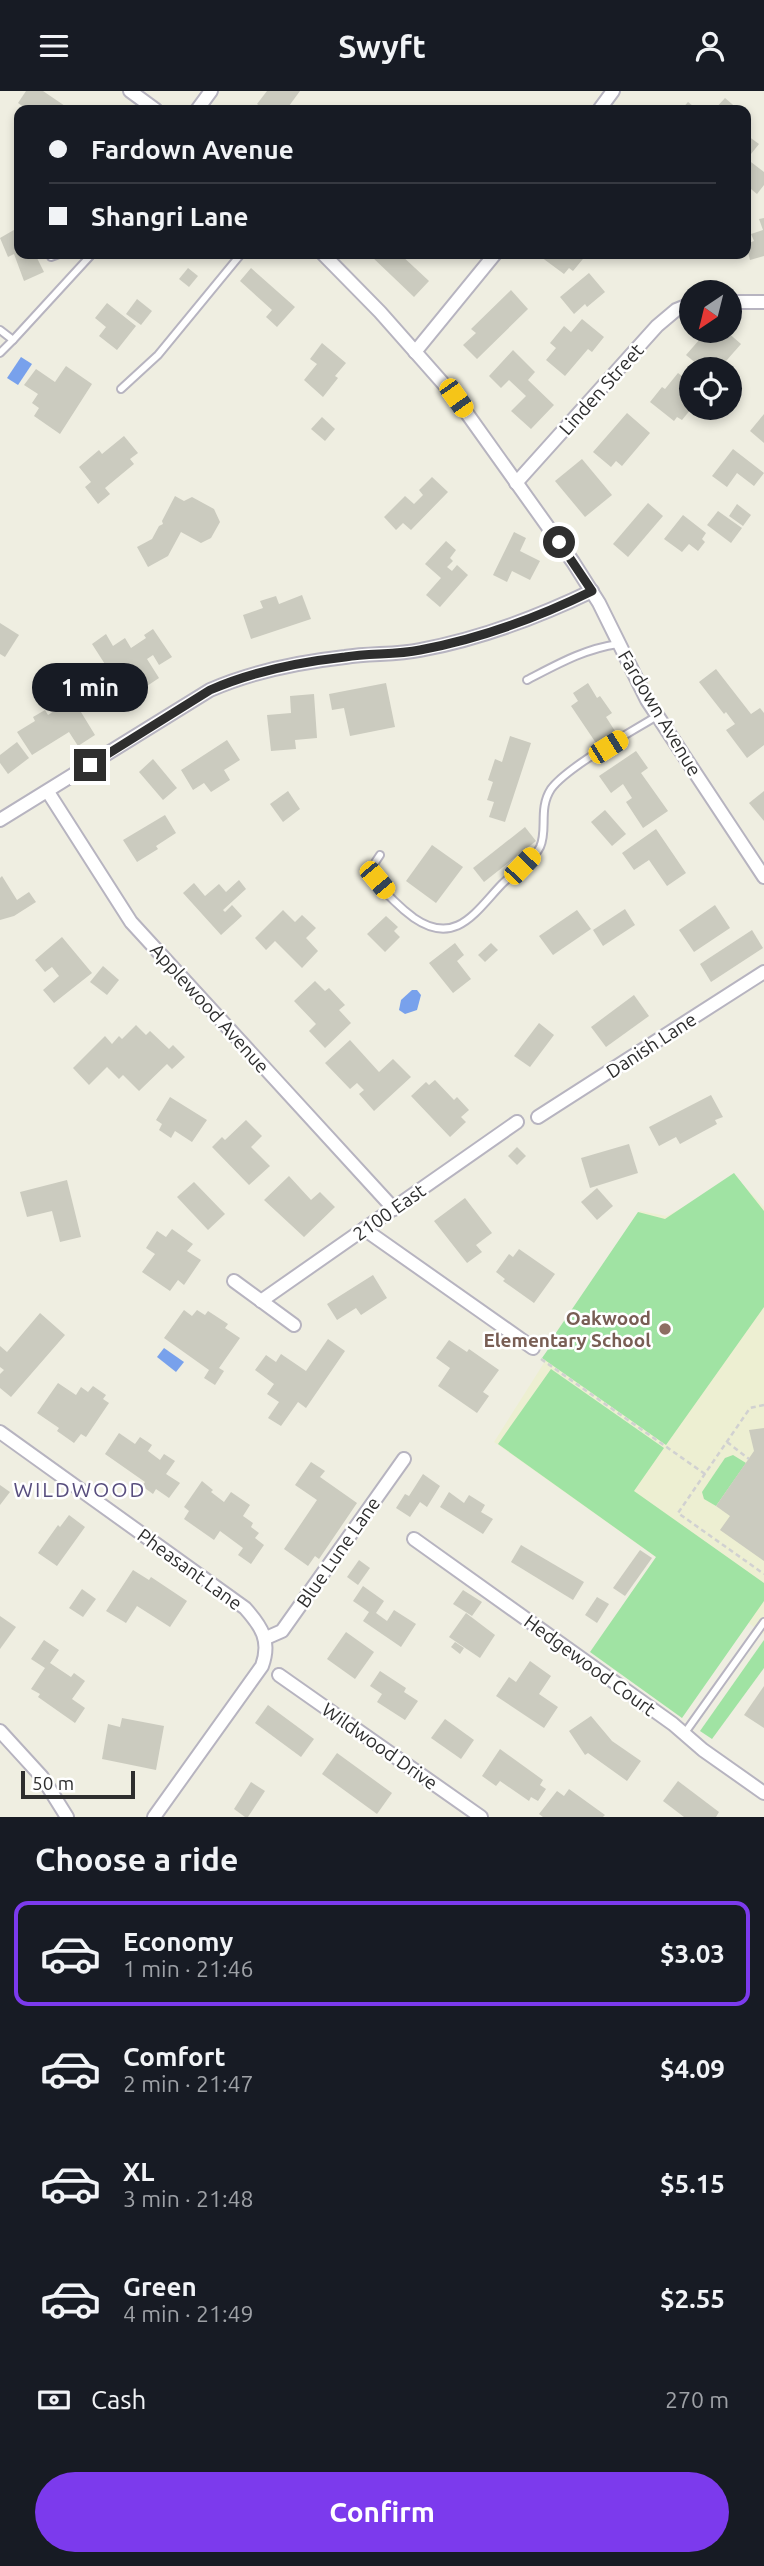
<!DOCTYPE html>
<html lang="en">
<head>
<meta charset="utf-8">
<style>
	body { margin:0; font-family:Ubuntu,sans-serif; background:#242831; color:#f1f3f6; height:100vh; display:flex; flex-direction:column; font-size:26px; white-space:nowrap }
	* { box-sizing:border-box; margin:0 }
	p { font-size:23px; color:#9ea1a6 }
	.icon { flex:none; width:38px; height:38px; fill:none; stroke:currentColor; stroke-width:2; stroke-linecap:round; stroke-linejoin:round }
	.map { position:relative; height:1726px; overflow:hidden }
	.sheet { display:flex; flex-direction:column; background:#171b24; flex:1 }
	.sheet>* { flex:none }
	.top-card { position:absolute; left:14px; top:14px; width:737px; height:154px; border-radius:14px; box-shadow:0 4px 10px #0003; display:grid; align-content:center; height:154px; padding:0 35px; background:#171b24 }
	.needle { width:46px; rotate:215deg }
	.controls { position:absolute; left:679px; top:189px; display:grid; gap:14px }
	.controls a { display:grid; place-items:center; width:63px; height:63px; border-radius:50%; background:#171b24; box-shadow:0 4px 10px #0003; font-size:35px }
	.scale { position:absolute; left:21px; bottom:18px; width:114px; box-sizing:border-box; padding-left:7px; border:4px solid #2e2e2e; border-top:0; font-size:19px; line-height:24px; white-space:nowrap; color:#2e2e2e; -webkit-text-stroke:5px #fff; paint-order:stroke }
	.end { position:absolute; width:32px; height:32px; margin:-16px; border:9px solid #2e2e2e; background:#fff; box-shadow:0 0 0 4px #fff }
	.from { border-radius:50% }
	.bubble { position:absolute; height:49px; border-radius:24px; background:#171b24; box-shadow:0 4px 10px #0003; font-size:23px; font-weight:700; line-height:49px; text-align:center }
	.car { position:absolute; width:21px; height:42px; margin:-21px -10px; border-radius:9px; box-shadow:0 0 5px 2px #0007; background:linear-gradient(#f5c518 24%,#345 0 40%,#f5c518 0 76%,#345 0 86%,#f5c518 0) }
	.top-card b { display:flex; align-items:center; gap:24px; height:66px; font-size:26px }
	.top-card b+b { border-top:2px solid #363941 }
	.top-card i { width:18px; height:18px; background:#f1f3f6 }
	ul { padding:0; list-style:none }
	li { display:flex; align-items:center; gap:21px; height:105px; margin:0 14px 10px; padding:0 21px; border:4px solid transparent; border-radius:14px }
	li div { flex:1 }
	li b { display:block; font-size:26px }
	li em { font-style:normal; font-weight:700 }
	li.selected { border-color:#7c3aed }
	li>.icon { width:63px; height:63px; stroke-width:1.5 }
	h2 { padding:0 35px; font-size:32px; line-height:84px }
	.pay { display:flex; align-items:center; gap:18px; height:77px; padding:0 35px; font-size:26px }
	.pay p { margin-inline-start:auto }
	.button { display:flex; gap:14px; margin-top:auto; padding:14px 35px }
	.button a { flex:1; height:80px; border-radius:42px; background:#7c3aed; color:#fff; font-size:28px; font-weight:700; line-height:80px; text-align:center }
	header { display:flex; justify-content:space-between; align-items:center; height:91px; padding:0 35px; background:#171b24; font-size:32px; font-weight:700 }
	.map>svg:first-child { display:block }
</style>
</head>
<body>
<header><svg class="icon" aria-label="menu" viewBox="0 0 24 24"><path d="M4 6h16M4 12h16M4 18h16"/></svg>Swyft<svg class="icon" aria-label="person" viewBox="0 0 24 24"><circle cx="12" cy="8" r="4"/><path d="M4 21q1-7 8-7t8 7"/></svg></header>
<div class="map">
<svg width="764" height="1726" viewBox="0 0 764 1726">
	<rect width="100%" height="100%" fill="#efeee1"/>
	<polygon fill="#edefd2" points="737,1087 764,1116 764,1543 494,1351 640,1120 667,1125"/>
	<g fill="#a0e3a3">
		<polygon points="734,1082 764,1120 764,1216 666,1354 542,1267 549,1257 547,1255 638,1121 665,1128"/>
		<polygon points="551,1278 664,1357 634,1400 764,1492 764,1510 682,1627 590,1561 656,1466 498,1353"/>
		<polygon points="733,1364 746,1372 716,1415 704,1408 702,1401 725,1367"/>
		<polygon points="764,1549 764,1577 712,1648 700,1640"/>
	</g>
	<g fill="#78a1ec">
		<polygon points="21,266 32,273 18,294 7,287"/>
		<polygon points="412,899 417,899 421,904 417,919 405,923 399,919 401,909"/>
		<polygon points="164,1257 184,1271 176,1281 157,1266"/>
	</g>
	<g fill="#cbcbbf">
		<polygon points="26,0 43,0 65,15 62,19 28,19 18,12"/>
		<polygon points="267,0 300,0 286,19 266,19 257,13"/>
		<polygon points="725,7 739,19 714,19"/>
		<polygon points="688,11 698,19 681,19"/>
		<polygon points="748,45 759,53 747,68 764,81 764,94 757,103 746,94 746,48"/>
		<polygon points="764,127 764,165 750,169 746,153 754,150 751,143 763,139 759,128"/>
		<polygon points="19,136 19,163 35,163 44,181 24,190 14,163 8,166 0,147"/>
		<polygon points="371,163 400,163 429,190 414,206 370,164"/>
		<polygon points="537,163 587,163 573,180 569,177 564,183"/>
		<polygon points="188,177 198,185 189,196 179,188"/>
		<polygon points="251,177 295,216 277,236 266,226 272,219 240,190"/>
		<polygon points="589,182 605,201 587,216 585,213 574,223 560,206"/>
		<polygon points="511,199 528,218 477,268 463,254 476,242 471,238"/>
		<polygon points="137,208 152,220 141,234 126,223"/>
		<polygon points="107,212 136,235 117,259 99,245 106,236 95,227"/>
		<polygon points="582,228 604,246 592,261 588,258 565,285 546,269 556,257 550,252 564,235 571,241"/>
		<polygon points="707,240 726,240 741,253 719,278 703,278 686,264"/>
		<polygon points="322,252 346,272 335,285 338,287 323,306 304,289 317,273 310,268"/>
		<polygon points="513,259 535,281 528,289 554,314 531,338 511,320 526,305 509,289 501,297 489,285"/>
		<polygon points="66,275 92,293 60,343 34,325 39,317 32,312 38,303 24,294 36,278 55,291"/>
		<polygon points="678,282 691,292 691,298 682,310 691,318 682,329 677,326 674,330 650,311 662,296 665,298"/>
		<polygon points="627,322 650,342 622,375 616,370 611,376 593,361"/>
		<polygon points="764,323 764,352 750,340"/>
		<polygon points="322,326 335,338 325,350 311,338"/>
		<polygon points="124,345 138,362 130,368 134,373 105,397 110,403 98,413 85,396 91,391 79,376 99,359 102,363"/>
		<polygon points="733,358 764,382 754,395 737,382 727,396 712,385"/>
		<polygon points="582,368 612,404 585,426 555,390"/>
		<polygon points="432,386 448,401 411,439 403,432 396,439 384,426 405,405 414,413 423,404 419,399"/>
		<polygon points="175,405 184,410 192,406 214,418 220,431 211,447 201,452 181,441 168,465 148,476 137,456 152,448 159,435 163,433 162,430"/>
		<polygon points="648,412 663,425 628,466 613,453"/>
		<polygon points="737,413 751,424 743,435 729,425"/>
		<polygon points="718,420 742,437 731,452 707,434"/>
		<polygon points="683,424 706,442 702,448 705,451 698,460 689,453 682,461 664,448"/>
		<polygon points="514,441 526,447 520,460 540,470 530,489 512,480 507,491 493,484"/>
		<polygon points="446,450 456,459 450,467 453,470 447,476 452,480 457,474 468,484 440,516 426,504 441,487 425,473"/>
		<polygon points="302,504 311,528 251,548 243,524 263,517 260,510 276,505 279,513"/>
		<polygon points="0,532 19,544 5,566 0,563"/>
		<polygon points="153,538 172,566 159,574 153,564 147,568 159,587 135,603 125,588 130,584 122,573 110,581 92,553 106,543 113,555 125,547 131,557 146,547 144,544"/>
		<polygon points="716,578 751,623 760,617 764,622 764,654 747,667 726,639 735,633 726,621 724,623 699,591"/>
		<polygon points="386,592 395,636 350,645 344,617 332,619 329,603"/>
		<polygon points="588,592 597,607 600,605 612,622 606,626 615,640 596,652 571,615 578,610 573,602"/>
		<polygon points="314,603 317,647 295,649 296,658 271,660 267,624 291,622 290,605"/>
		<polygon points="73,608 95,644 78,655 69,641 32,664 17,641 35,630 33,626 45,619 48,624"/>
		<polygon points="510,645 531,652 505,731 489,726 494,711 487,709 493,691 488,689 495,668 502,671"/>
		<polygon points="227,649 240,669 224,679 230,689 211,701 204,692 193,699 181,679"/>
		<polygon points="17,651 29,667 8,683 0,672 0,664"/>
		<polygon points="636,660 648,677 641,682 668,720 643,737 626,711 632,707 623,693 611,702 599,685"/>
		<polygon points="153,668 177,697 163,709 139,681"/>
		<polygon points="288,700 300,718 283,731 270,713"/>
		<polygon points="764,700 764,730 749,712"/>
		<polygon points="605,719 626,743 612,755 591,731"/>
		<polygon points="165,724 176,742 156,755 158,758 137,771 123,749"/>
		<polygon points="525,736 536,750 484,791 473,777"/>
		<polygon points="656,738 686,782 667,795 649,769 634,779 622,762"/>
		<polygon points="432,754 463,776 436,812 406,790"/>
		<polygon points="2,785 17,809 29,801 36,811 14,825 0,829 0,787"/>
		<polygon points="239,789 246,798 223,819 225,821 232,814 242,825 221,844 183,802 194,792 205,805 219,793 226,801"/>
		<polygon points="715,814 730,837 694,861 679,839"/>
		<polygon points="625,818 635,834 603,855 593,839"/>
		<polygon points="283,819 295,831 302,824 316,837 306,847 318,860 302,877 275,850 266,859 255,847"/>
		<polygon points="577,819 591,838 553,864 539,845"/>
		<polygon points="386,825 398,836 394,840 400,846 385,861 367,843"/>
		<polygon points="752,839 763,857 711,891 700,873"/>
		<polygon points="62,846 92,882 54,912 43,899 59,885 52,876 45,881 35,869"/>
		<polygon points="455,852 464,864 457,870 471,888 453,902 429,872"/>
		<polygon points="491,852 498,859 485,871 478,864"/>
		<polygon points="103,875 119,889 107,904 90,891"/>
		<polygon points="315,890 325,900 329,897 345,914 339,919 351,932 325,957 309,940 316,933 294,910"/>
		<polygon points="634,904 649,925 606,956 591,936"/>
		<polygon points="539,932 554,944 530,976 514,965"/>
		<polygon points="136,934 146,944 150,940 169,958 173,954 185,966 172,978 167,973 139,1000 123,984 119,988 107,976 89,994 73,977 105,945 112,953 119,945 122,948"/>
		<polygon points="350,949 379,981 393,968 411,986 374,1020 359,1003 364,999 357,992 350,998 325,972"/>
		<polygon points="435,989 454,1009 457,1006 469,1019 461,1026 466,1031 450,1046 411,1005 426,991 429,994"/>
		<polygon points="711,1004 723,1026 715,1029 717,1033 680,1053 676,1046 659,1055 649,1036"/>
		<polygon points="170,1006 207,1029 192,1051 175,1040 171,1047 159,1039 162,1033 156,1029"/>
		<polygon points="246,1029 262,1045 251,1056 270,1075 249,1094 212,1056 222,1046 225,1049"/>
		<polygon points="629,1053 638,1082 590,1097 581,1067"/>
		<polygon points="517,1056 526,1065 517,1074 508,1065"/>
		<polygon points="289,1085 311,1109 320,1101 335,1116 304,1146 264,1109"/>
		<polygon points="67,1089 81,1146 60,1151 52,1120 27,1126 20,1101"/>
		<polygon points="194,1091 225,1123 208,1139 177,1106"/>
		<polygon points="597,1097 613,1115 597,1129 581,1111"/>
		<polygon points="465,1107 492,1142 476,1154 482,1161 467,1172 434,1130"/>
		<polygon points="172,1138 193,1153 187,1160 201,1169 184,1194 178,1189 170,1200 142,1181 155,1163 146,1157 157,1140 166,1146"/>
		<polygon points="519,1158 555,1183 534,1212 503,1190 505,1188 496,1181 509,1163 513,1166"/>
		<polygon points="373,1184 387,1207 361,1224 356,1217 337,1229 327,1213"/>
		<polygon points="184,1219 192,1225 197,1219 205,1224 208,1220 228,1233 225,1237 240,1247 219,1277 224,1280 215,1294 204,1287 209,1279 164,1247"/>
		<polygon points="40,1222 65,1244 11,1306 0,1297 0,1283 4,1279 0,1276 0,1255 7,1261"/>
		<polygon points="328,1248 345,1260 306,1317 298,1311 281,1335 268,1327 279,1311 267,1303 274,1293 255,1279 266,1264 276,1271 281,1263 306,1280"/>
		<polygon points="449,1249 467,1261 469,1258 499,1279 483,1301 489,1305 477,1322 438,1295 450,1277 436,1267"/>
		<polygon points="58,1292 76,1304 81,1296 88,1301 93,1295 106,1304 103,1308 109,1312 86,1346 81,1343 74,1352 57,1340 59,1337 37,1322"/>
		<polygon points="764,1337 764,1470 720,1439 730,1425 716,1415 754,1360 749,1339"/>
		<polygon points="119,1342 135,1353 140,1346 152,1354 148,1360 160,1369 164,1363 175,1370 166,1383 180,1392 169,1407 156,1398 153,1403 142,1395 145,1391 105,1363"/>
		<polygon points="311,1371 325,1380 320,1386 357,1412 319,1468 315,1465 308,1475 284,1458 317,1409 295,1394"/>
		<polygon points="423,1383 440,1395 427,1416 420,1411 410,1426 396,1417 405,1403 409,1405"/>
		<polygon points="202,1390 213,1399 211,1401 224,1411 231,1401 250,1414 243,1425 253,1432 251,1436 259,1442 255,1447 264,1454 251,1473 238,1464 243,1457 220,1440 214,1449 184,1428 189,1420 184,1416"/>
		<polygon points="0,1394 10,1401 0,1414"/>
		<polygon points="449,1401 464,1412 469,1404 485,1414 481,1421 493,1428 483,1443 440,1416"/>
		<polygon points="69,1424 85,1436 57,1475 38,1462 58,1434 60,1436"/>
		<polygon points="521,1454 584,1491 573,1509 511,1471"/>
		<polygon points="640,1459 652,1467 625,1505 613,1497"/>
		<polygon points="359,1469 370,1477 358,1494 347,1486"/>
		<polygon points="133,1479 149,1489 151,1486 187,1510 170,1536 137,1515 126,1532 106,1520"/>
		<polygon points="363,1495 384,1510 376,1522 387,1530 394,1519 416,1533 401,1556 363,1530 369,1521 353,1510"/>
		<polygon points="82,1498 96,1508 83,1526 69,1517"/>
		<polygon points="463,1499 482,1511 472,1525 453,1513"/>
		<polygon points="597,1506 609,1513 597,1532 585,1524"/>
		<polygon points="466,1522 495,1544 480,1567 449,1546"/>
		<polygon points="0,1525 16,1536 0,1558"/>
		<polygon points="346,1541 374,1561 355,1588 327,1568"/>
		<polygon points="44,1549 59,1559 50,1572 71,1586 74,1582 85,1590 72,1608 85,1617 75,1632 38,1606 40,1603 31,1598 45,1577 31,1568"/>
		<polygon points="455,1551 464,1557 460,1563 451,1556"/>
		<polygon points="530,1570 551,1585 539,1603 558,1616 544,1637 496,1605 509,1586 516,1591"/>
		<polygon points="380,1580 406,1597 404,1601 418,1610 405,1629 377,1611 382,1603 370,1595"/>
		<polygon points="764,1595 764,1637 744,1624"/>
		<polygon points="268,1614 314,1648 301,1666 255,1632"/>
		<polygon points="591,1625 612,1650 641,1670 627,1690 588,1662 585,1664 569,1640"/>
		<polygon points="122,1627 164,1635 156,1679 102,1668 108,1633 120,1636"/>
		<polygon points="445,1628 474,1649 461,1668 431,1647"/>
		<polygon points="500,1658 543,1689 540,1694 546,1698 538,1710 531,1706 529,1710 500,1690 496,1695 482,1685"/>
		<polygon points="337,1662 392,1702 377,1723 322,1683"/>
		<polygon points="678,1690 719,1721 716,1726 684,1726 663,1710"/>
		<polygon points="251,1691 265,1700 248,1726 245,1726 234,1718"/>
		<polygon points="569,1698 605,1724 603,1726 543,1726 539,1723 557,1700 564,1705"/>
	</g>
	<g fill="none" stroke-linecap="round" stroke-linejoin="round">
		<defs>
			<g id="service">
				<polyline points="51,166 59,163"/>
				<polyline points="0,239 13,249 0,262"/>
				<polyline points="13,249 92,163"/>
				<polyline points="121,298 158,264 241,163"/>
				<path d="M 527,589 C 558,573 584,558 618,553"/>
				<path d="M 380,764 L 374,773 C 375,777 375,784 377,789 C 383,801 403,819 414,827 C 456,856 476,820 502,793 C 513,782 533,770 540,756 C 548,739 538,718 551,698 C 567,676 631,641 657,625"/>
				<polyline points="684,1643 764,1531"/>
			</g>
			<g id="minor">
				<polyline points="130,0 156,19"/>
				<polyline points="197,19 211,0"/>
				<polyline points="599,19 613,0"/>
				<polyline points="323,163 380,221 456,307 573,471 599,512 647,609 764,786"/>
				<polyline points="730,211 764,211"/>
				<polyline points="415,261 495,163"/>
				<polyline points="516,392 657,235 676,219 691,213"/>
				<polyline points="48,701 131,831 394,1118"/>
				<path d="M 0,729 L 210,599 C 251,581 300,571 345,566 C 370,562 396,564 420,559 C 479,548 538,526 592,500"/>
				<polyline points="538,1026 764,881"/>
				<polyline points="364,1138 533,1257"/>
				<polyline points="234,1190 294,1234"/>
				<polyline points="261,1210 517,1031"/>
				<path d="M 0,1341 L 245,1517 C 262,1536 271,1550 262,1575 L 154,1726"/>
				<polyline points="414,1448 673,1633 703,1659 764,1702"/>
				<polyline points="266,1547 282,1540 404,1368"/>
				<polyline points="279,1584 481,1726"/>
				<polyline points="0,1640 42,1686 67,1726"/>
			</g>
		</defs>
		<use href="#service" stroke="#b7b4c0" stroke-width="10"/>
		<use href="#minor" stroke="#b7b4c0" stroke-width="16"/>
		<g stroke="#d1d1d1" stroke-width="2.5" stroke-dasharray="5 3.5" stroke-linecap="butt">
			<polyline points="541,1268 705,1383"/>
			<polyline points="764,1314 750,1317 678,1422 764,1483"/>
			<polyline points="727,1351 749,1368"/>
		</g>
		<use href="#service" stroke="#fff" stroke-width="6"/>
		<use href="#minor" stroke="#fff" stroke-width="12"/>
	</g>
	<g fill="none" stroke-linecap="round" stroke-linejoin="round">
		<path stroke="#2e2e2e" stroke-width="9" d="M 90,674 L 210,599 C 251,581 300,571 345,566 C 370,562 396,564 420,559 C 479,548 539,526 592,500 L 559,451"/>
	</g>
	<circle fill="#8d6e63" stroke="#fff" stroke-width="2.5" cx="665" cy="1238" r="7"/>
	<g text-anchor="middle" stroke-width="5" stroke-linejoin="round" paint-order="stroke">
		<g font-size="19" fill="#2e2e2e" stroke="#fff">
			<text transform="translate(601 298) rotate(-48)" y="7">Linden Street</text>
			<text transform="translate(660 622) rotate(59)" y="7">Fardown Avenue</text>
			<text transform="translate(210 917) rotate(48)" y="7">Applewood Avenue</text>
			<text transform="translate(651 954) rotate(-33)" y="7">Danish Lane</text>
			<text transform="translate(389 1121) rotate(-35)" y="7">2100 East</text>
			<text transform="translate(338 1461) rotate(-55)" y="7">Blue Lune Lane</text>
			<text transform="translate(190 1478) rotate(36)" y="7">Pheasant Lane</text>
			<text transform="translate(590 1574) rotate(36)" y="7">Hedgewood Court</text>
			<text transform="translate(380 1655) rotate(35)" y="7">Wildwood Drive</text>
		</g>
		<g font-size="19" font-weight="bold" fill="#785e54" stroke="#fff" text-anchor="end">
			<text x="651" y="1234">Oakwood<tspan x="651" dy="22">Elementary School</tspan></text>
		</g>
		<g font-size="21" letter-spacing="2" fill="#584e7e" stroke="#fff">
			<text x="80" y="1406">WILDWOOD</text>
		</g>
	</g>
</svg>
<div class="controls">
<a><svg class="needle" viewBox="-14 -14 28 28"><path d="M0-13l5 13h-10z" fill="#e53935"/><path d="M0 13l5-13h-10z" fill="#9ea1a6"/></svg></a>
<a><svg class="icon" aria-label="locate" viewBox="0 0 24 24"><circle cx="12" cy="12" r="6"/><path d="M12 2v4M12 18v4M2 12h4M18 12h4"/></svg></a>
</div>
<div class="scale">50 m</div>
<i class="end from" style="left:559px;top:451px"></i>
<i class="end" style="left:90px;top:674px"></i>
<div class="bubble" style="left:32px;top:572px;width:116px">1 min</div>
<i class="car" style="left:456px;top:307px;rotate:145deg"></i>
<i class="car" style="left:608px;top:656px;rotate:58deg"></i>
<i class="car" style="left:522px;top:775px;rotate:44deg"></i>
<i class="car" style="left:377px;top:789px;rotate:140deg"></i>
<div class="top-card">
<b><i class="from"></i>Fardown Avenue</b>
<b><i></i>Shangri Lane</b>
</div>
</div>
<section class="sheet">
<h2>Choose a ride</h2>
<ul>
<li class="selected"><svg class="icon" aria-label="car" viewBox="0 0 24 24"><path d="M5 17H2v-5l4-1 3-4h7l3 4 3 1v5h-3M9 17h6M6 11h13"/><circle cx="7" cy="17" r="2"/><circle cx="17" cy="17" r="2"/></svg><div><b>Economy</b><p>1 min · 21:46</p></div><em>$3.03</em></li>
<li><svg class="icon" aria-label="car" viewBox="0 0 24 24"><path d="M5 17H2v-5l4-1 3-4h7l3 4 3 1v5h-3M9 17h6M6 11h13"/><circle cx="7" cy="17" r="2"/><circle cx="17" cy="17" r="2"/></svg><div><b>Comfort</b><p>2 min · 21:47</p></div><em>$4.09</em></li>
<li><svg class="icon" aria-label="car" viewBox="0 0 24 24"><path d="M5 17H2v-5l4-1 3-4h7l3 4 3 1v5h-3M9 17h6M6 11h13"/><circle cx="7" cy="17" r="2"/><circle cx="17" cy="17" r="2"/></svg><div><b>XL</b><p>3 min · 21:48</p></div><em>$5.15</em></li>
<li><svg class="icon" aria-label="car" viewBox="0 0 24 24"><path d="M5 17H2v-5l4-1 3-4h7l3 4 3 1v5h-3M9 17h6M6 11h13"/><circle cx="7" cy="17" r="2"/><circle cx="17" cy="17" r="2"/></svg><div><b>Green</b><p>4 min · 21:49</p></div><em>$2.55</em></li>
</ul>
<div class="pay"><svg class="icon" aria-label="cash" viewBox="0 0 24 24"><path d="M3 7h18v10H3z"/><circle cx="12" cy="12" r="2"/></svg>Cash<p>270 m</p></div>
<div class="button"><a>Confirm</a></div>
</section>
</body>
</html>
